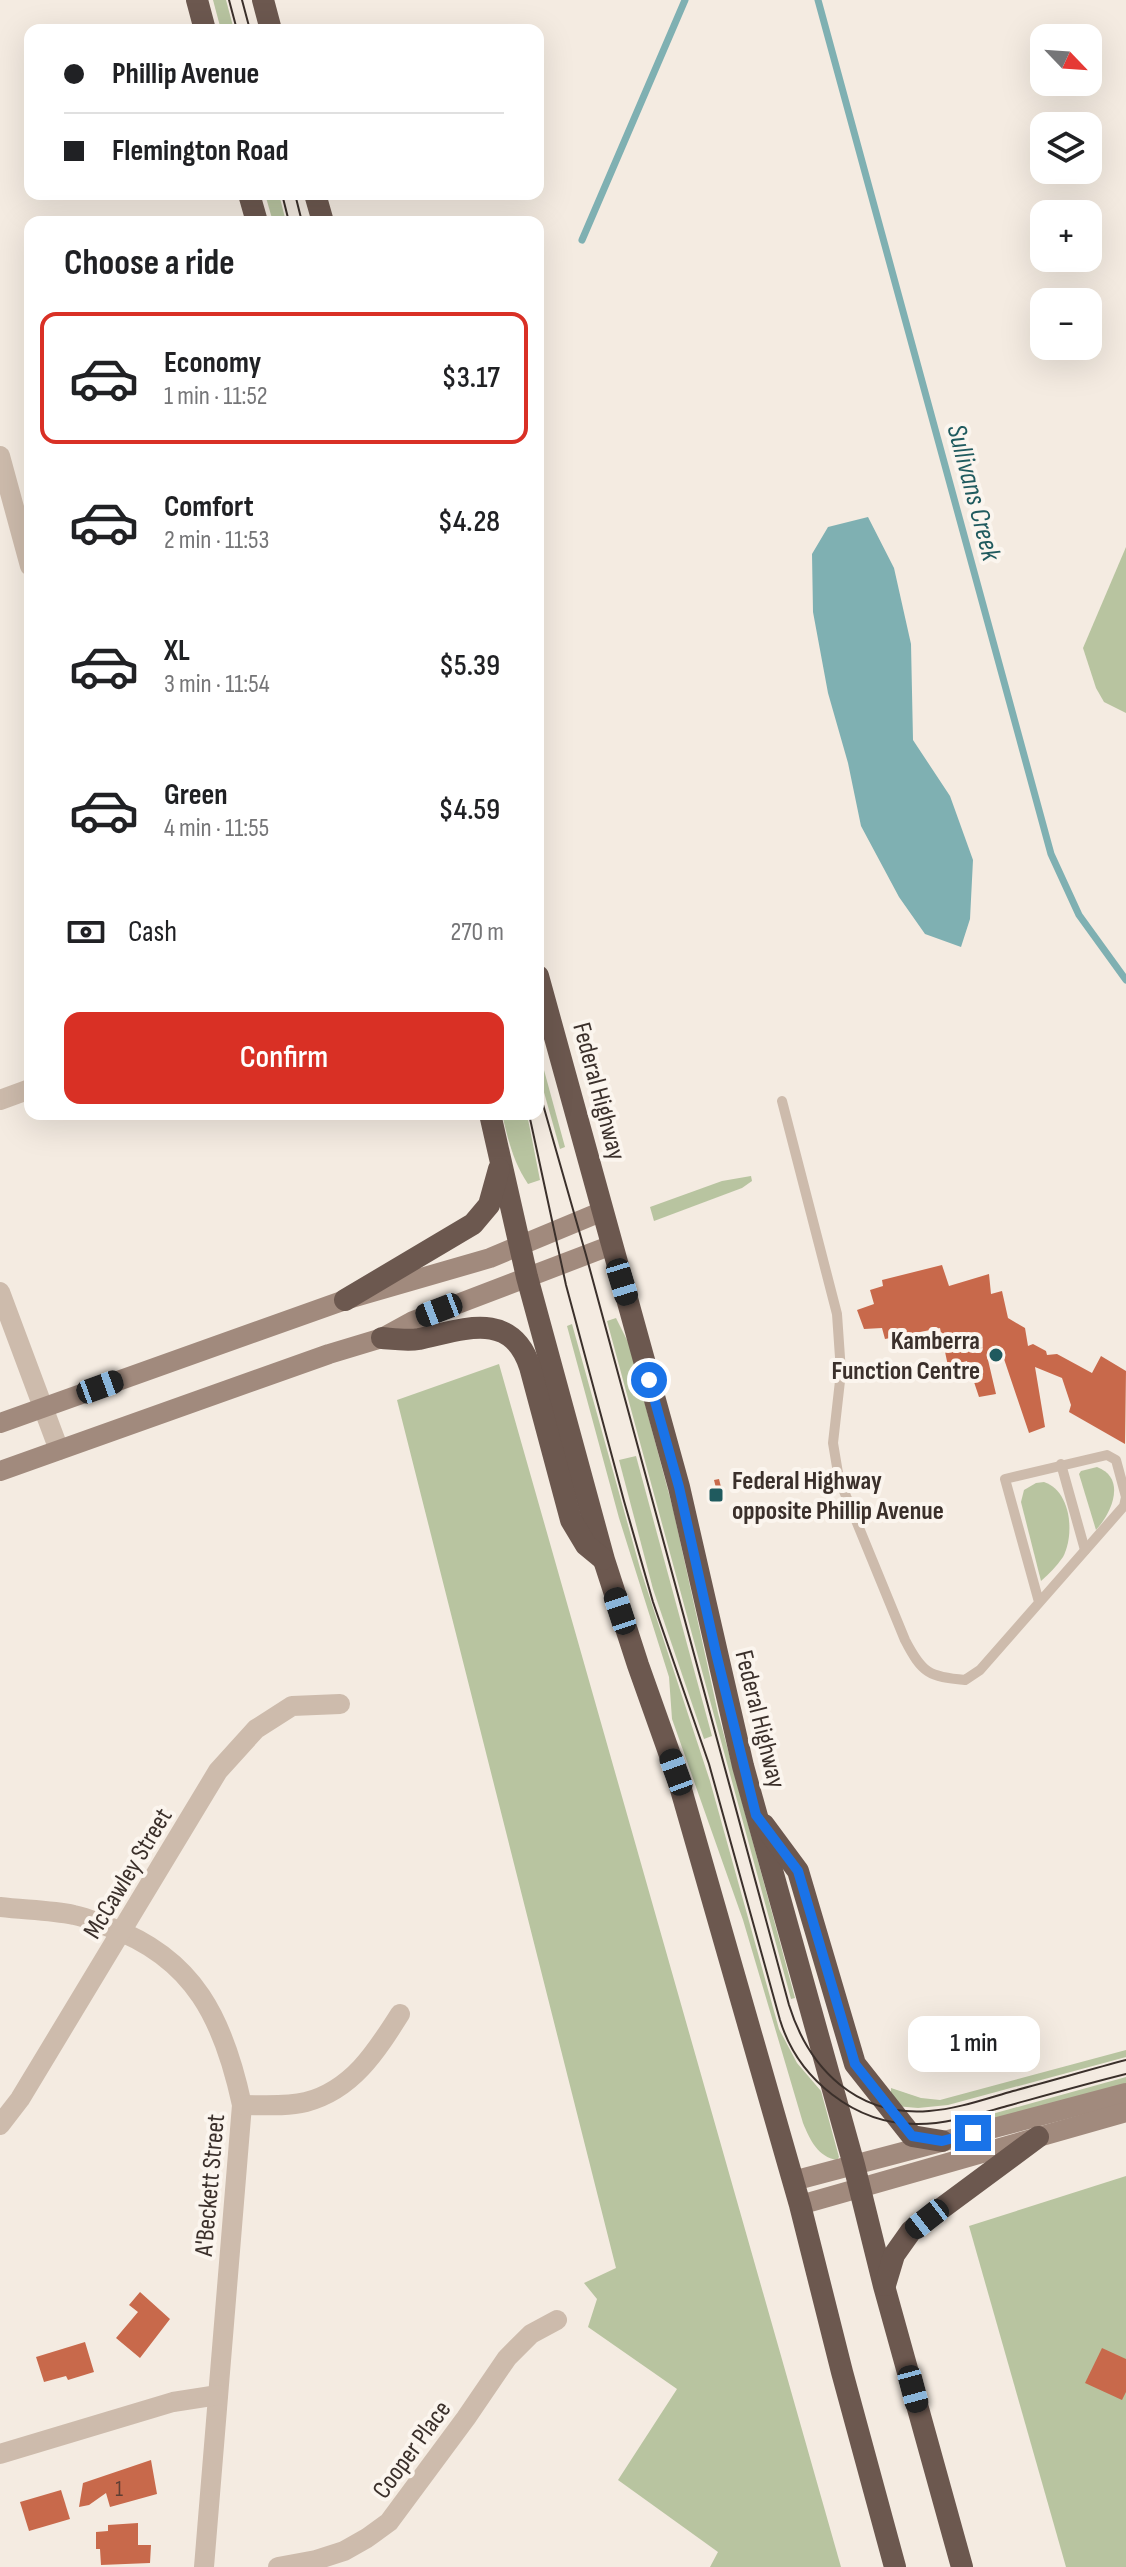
<!DOCTYPE html>
<html lang="en">
<head>
<meta charset="utf-8">
<style>
	body { margin:0; font-family:"Sofia Sans Condensed",sans-serif; background:#f6f6f6; color:#202124; height:100vh; display:flex; flex-direction:column; font-size:30px; white-space:nowrap }
	* { box-sizing:border-box; margin:0 }
	p { font-size:26px; color:#757577 }
	.icon { flex:none; width:44px; height:44px; fill:none; stroke:currentColor; stroke-width:2; stroke-linecap:round; stroke-linejoin:round }
	.map { position:relative; flex:1; overflow:hidden }
	.side { position:absolute; left:24px; top:216px; width:520px; height:904px; display:flex; flex-direction:column; background:#fff; border-radius:16px; box-shadow:0 8px 32px #0002 }
	.side>* { flex:none }
	.banner { position:absolute; left:24px; top:24px; width:520px; height:176px; border-radius:16px; box-shadow:0 8px 32px #0002; display:grid; align-content:center; height:176px; padding:0 40px; background:#fff }
	.needle { width:52px; rotate:115deg }
	.controls { position:absolute; left:1030px; top:24px; display:grid; gap:16px }
	.controls a { display:grid; place-items:center; width:72px; height:72px; border-radius:16px; background:#fff; box-shadow:0 8px 32px #0002; font-size:40px }
	.end { position:absolute; width:36px; height:36px; margin:-18px; border:10px solid #1a73e8; background:#fff; box-shadow:0 0 0 4px #fff }
	.from { border-radius:50% }
	.bubble { position:absolute; height:56px; border-radius:16px; background:#fff; box-shadow:0 8px 32px #0002; font-size:26px; font-weight:600; line-height:56px; text-align:center }
	.car { position:absolute; width:24px; height:48px; margin:-24px -12px; border-radius:10px; box-shadow:0 0 6px 2px #0007; background:linear-gradient(#222 24%,#8ab4d8 0 40%,#222 0 76%,#8ab4d8 0 86%,#222 0) }
	.banner b { display:flex; align-items:center; gap:28px; height:76px; font-size:30px }
	.banner b+b { border-top:2px solid #e0e0e0 }
	.banner i { width:20px; height:20px; background:#202124 }
	ul { padding:0; list-style:none }
	li { display:flex; align-items:center; gap:24px; height:132px; margin:0 16px 12px; padding:0 24px; border:4px solid transparent; border-radius:16px }
	li div { flex:1 }
	li b { display:block; font-size:30px }
	li em { font-style:normal; font-weight:600 }
	li.on { border-color:#d93025 }
	li>.icon { width:72px; height:72px; stroke-width:1.5 }
	h2 { padding:0 40px; font-size:36px; line-height:96px }
	.pay { display:flex; align-items:center; gap:20px; height:88px; padding:0 40px; font-size:30px }
	.pay p { margin-inline-start:auto }
	.primary-button { display:flex; gap:16px; margin-top:auto; padding:16px 40px }
	.primary-button a { flex:1; height:92px; border-radius:16px; background:#d93025; color:#fff; font-size:32px; font-weight:600; line-height:92px; text-align:center }
	.map>svg:first-child { display:block }
</style>
</head>
<body>
<div class="map">
<svg width="1126" height="2567" viewBox="0 0 1126 2567">
	<rect width="100%" height="100%" fill="#f4ebe1"/>
	<g fill="#b8c4a0">
		<polygon points="213,0 226,0 234,30 221,30"/>
		<polygon points="265,194 279,194 286,222 273,222"/>
		<polygon points="1126,547 1126,713 1104,702 1096,688 1083,648"/>
		<polygon points="538,1048 565,1147 560,1149 538,1071"/>
		<path d="M 502,1114 L 527,1114 L 540,1180 L 528,1184 C 513,1162 508,1139 502,1114 Z"/>
		<polygon points="751,1176 752,1181 742,1188 654,1221 650,1207 722,1181"/>
		<polygon points="616,1318 629,1344 673,1509 718,1713 795,1998 791,1999 607,1321"/>
		<path d="M 572,1324 L 640,1568 L 710,1781 L 779,2029 L 797,2063 L 821,2091 L 839,2157 L 837,2160 C 818,2157 810,2140 803,2123 L 743,1920 L 672,1719 L 669,1677 L 619,1518 L 567,1326 Z"/>
		<polygon points="499,1364 841,2567 710,2567 718,2552 618,2480 677,2389 588,2327 597,2299 584,2283 616,2268 397,1400"/>
		<polygon points="636,1456 712,1736 704,1739 653,1589 619,1460"/>
		<path d="M 1097,1467 C 1126,1478 1113,1511 1096,1530 L 1079,1474 L 1081,1471 Z"/>
		<path d="M 1044,1482 C 1071,1491 1075,1534 1063,1557 C 1057,1566 1049,1574 1041,1581 L 1021,1502 L 1024,1490 L 1036,1483 Z"/>
		<polygon points="1126,2050 1126,2057 948,2105 918,2108 895,2106 891,2100 891,2088 921,2098 940,2100"/>
		<polygon points="1126,2077 1126,2086 976,2127 974,2119"/>
		<polygon points="1126,2176 1126,2567 1066,2567 969,2226"/>
	</g>
	<polygon fill="#7fb0b2" points="868,517 894,568 911,644 913,740 950,796 973,860 970,919 961,947 925,934 899,897 861,826 848,763 828,693 813,612 812,554 828,527"/>
	<g fill="none" stroke-linecap="round" stroke-linejoin="round">
		<g stroke="#7fb0b2" stroke-width="7">
			<polyline points="818,0 1051,854 1079,915 1126,980"/>
			<polyline points="582,240 685,0"/>
		</g>
	</g>
	<g fill="#c8694b">
		<polygon points="942,1265 949,1286 989,1274 991,1294 1002,1291 1008,1318 1025,1328 1028,1346 1033,1344 1046,1351 1047,1355 1057,1354 1092,1373 1101,1356 1126,1371 1125,1444 1069,1412 1071,1405 1062,1378 1035,1367 1045,1427 1029,1433 1003,1356 988,1360 996,1394 979,1397 967,1361 948,1366 940,1328 885,1339 882,1328 864,1329 857,1310 874,1304 870,1290 883,1286 882,1280"/>
		<polygon points="719,1479 722,1491 717,1492 714,1480"/>
		<polygon points="140,2292 170,2319 140,2358 116,2338 138,2312 129,2305"/>
		<polygon points="85,2342 94,2372 68,2380 66,2376 44,2382 36,2357"/>
		<polygon points="1102,2348 1126,2359 1126,2392 1122,2400 1085,2383"/>
		<polygon points="151,2460 157,2494 110,2507 106,2493 89,2505 79,2507 83,2483"/>
		<polygon points="61,2490 70,2519 29,2531 20,2502"/>
		<polygon points="138,2523 138,2545 151,2545 150,2563 101,2565 100,2549 96,2549 96,2532 108,2531 108,2525"/>
	</g>
	<g fill="none" stroke-linecap="round" stroke-linejoin="round">
		<g stroke="#cdbbac" stroke-width="10">
			<path d="M 782,1101 L 837,1314 L 841,1372 L 833,1443 L 839,1479 L 905,1640 C 922,1673 929,1677 965,1680 L 980,1670 L 1124,1506 L 1126,1497 L 1116,1460 L 1107,1455 L 1005,1479 L 1039,1602"/>
			<polyline points="1061,1464 1085,1550"/>
		</g>
		<g stroke="#cdbbac" stroke-width="20">
			<polyline points="0,456 30,566"/>
			<polyline points="0,1100 30,1089"/>
			<polyline points="0,1292 59,1450"/>
			<path d="M 0,1907 C 24,1910 50,1910 74,1915 C 86,1917 98,1923 109,1927 C 195,1958 224,2021 242,2105 L 204,2567"/>
			<path d="M 242,2105 C 262,2105 286,2107 306,2102 C 352,2090 376,2052 400,2014"/>
			<polyline points="0,2125 20,2099 218,1771 256,1729 292,1706 340,1704"/>
			<polyline points="0,2454 173,2402 218,2395"/>
			<polyline points="278,2567 316,2560 344,2551 367,2538 389,2522 466,2418 507,2358 531,2334 557,2320"/>
		</g>
		<g stroke="#a18a7d" stroke-width="20">
			<polyline points="0,1423 345,1300 490,1258 603,1211"/>
			<polyline points="0,1471 329,1354 382,1338 413,1321 612,1245"/>
			<polyline points="793,2181 1126,2093"/>
			<polyline points="800,2205 1126,2112"/>
		</g>
		<g stroke="#6c584f" stroke-width="22">
			<polyline points="197,0 205,30"/>
			<polyline points="263,0 271,30"/>
			<polyline points="249,194 257,222"/>
			<polyline points="315,194 323,222"/>
			<polyline points="538,976 679,1487 743,1766 854,2165 884,2286 962,2567"/>
			<polyline points="490,1114 527,1277 604,1560 638,1665 676,1772 800,2205 842,2372 895,2567"/>
			<polyline points="345,1300 473,1224 489,1205 499,1169"/>
			<path d="M 382,1338 C 394,1339 407,1341 419,1339 C 462,1330 511,1309 530,1367 L 571,1520 L 586,1545 L 603,1559"/>
			<polyline points="764,1825 798,1871 855,2064 912,2136 942,2141"/>
			<polyline points="885,2285 894,2255 911,2231 1038,2137"/>
		</g>
		<g stroke="#3b302b" stroke-width="2">
			<polyline points="229,0 237,30"/>
			<polyline points="242,0 250,30"/>
			<polyline points="282,194 289,222"/>
			<polyline points="295,194 302,222"/>
			<path d="M 538,1087 L 586,1255 L 789,2005 C 809,2069 857,2117 929,2111 C 957,2109 985,2099 1013,2091 C 1051,2081 1088,2070 1126,2060"/>
			<path d="M 529,1114 L 566,1285 L 624,1501 L 653,1602 L 709,1764 L 780,2020 C 798,2079 855,2125 918,2124 C 948,2124 978,2114 1007,2106 C 1047,2095 1086,2084 1126,2074"/>
		</g>
	</g>
	<g fill="none" stroke-linecap="round" stroke-linejoin="round">
		<polyline stroke="#1a73e8" stroke-width="10" points="649,1380 679,1487 716,1653 756,1815 798,1871 855,2064 912,2136 942,2141 973,2133"/>
	</g>
	<g fill="#1f5a5e" stroke="#fbf5ee" stroke-width="3">
		<circle cx="996" cy="1355" r="8"/>
		<rect x="708" y="1487" width="16" height="16" rx="4"/>
	</g>
	<g text-anchor="middle" stroke-width="8" stroke-linejoin="round" paint-order="stroke">
		<g font-size="22" fill="#5e3e33">
			<text x="119" y="2496">1</text>
		</g>
		<g font-size="26" fill="#3b302b" stroke="#fbf5ee">
			<text transform="translate(600 1091) rotate(75)" y="9">Federal Highway</text>
			<text transform="translate(761 1719) rotate(76)" y="9">Federal Highway</text>
			<text transform="translate(127 1873) rotate(-59)" y="9">McCawley Street</text>
			<text transform="translate(209 2185) rotate(-85)" y="9">A'Beckett Street</text>
			<text transform="translate(411 2449) rotate(-54)" y="9">Cooper Place</text>
		</g>
		<g font-size="26" font-weight="bold" fill="#3b302b" stroke="#fbf5ee" text-anchor="end">
			<text x="980" y="1349">Kamberra<tspan x="980" dy="30">Function Centre</tspan></text>
			<text x="732" y="1489" text-anchor="start">Federal Highway<tspan x="732" dy="30">opposite Phillip Avenue</tspan></text>
		</g>
		<g font-size="28" font-style="italic" fill="#1f5a5e" stroke="#fbf5ee">
			<text transform="translate(975 492) rotate(75)" y="10">Sullivans Creek</text>
		</g>
	</g>
</svg>
<div class="controls">
<a><svg class="needle" viewBox="-14 -14 28 28"><path d="M0-13l5 13h-10z" fill="#e53935"/><path d="M0 13l5-13h-10z" fill="#757577"/></svg></a>
<a><svg class="icon" aria-label="layers" viewBox="0 0 24 24"><path d="M12 4l9 5-9 5-9-5zM3 14l9 5 9-5"/></svg></a>
<a>+</a>
<a>−</a>
</div>
<i class="end from" style="left:649px;top:1380px"></i>
<i class="end" style="left:973px;top:2133px"></i>
<div class="bubble" style="left:908px;top:2016px;width:132px">1 min</div>
<i class="car" style="left:622px;top:1282px;rotate:163deg"></i>
<i class="car" style="left:439px;top:1310px;rotate:249deg"></i>
<i class="car" style="left:100px;top:1387px;rotate:70deg"></i>
<i class="car" style="left:620px;top:1611px;rotate:342deg"></i>
<i class="car" style="left:676px;top:1772px;rotate:340deg"></i>
<i class="car" style="left:927px;top:2219px;rotate:232deg"></i>
<i class="car" style="left:913px;top:2389px;rotate:165deg"></i>
<div class="banner">
<b><i class="from"></i>Phillip Avenue</b>
<b><i></i>Flemington Road</b>
</div>
<section class="side">
<h2>Choose a ride</h2>
<ul>
<li class="on"><svg class="icon" aria-label="car" viewBox="0 0 24 24"><path d="M5 17H2v-5l4-1 3-4h7l3 4 3 1v5h-3M9 17h6M6 11h13"/><circle cx="7" cy="17" r="2"/><circle cx="17" cy="17" r="2"/></svg><div><b>Economy</b><p>1 min · 11:52</p></div><em>$3.17</em></li>
<li><svg class="icon" aria-label="car" viewBox="0 0 24 24"><path d="M5 17H2v-5l4-1 3-4h7l3 4 3 1v5h-3M9 17h6M6 11h13"/><circle cx="7" cy="17" r="2"/><circle cx="17" cy="17" r="2"/></svg><div><b>Comfort</b><p>2 min · 11:53</p></div><em>$4.28</em></li>
<li><svg class="icon" aria-label="car" viewBox="0 0 24 24"><path d="M5 17H2v-5l4-1 3-4h7l3 4 3 1v5h-3M9 17h6M6 11h13"/><circle cx="7" cy="17" r="2"/><circle cx="17" cy="17" r="2"/></svg><div><b>XL</b><p>3 min · 11:54</p></div><em>$5.39</em></li>
<li><svg class="icon" aria-label="car" viewBox="0 0 24 24"><path d="M5 17H2v-5l4-1 3-4h7l3 4 3 1v5h-3M9 17h6M6 11h13"/><circle cx="7" cy="17" r="2"/><circle cx="17" cy="17" r="2"/></svg><div><b>Green</b><p>4 min · 11:55</p></div><em>$4.59</em></li>
</ul>
<div class="pay"><svg class="icon" aria-label="cash" viewBox="0 0 24 24"><path d="M3 7h18v10H3z"/><circle cx="12" cy="12" r="2"/></svg>Cash<p>270 m</p></div>
<div class="primary-button"><a>Confirm</a></div>
</section>
</div>
</body>
</html>
